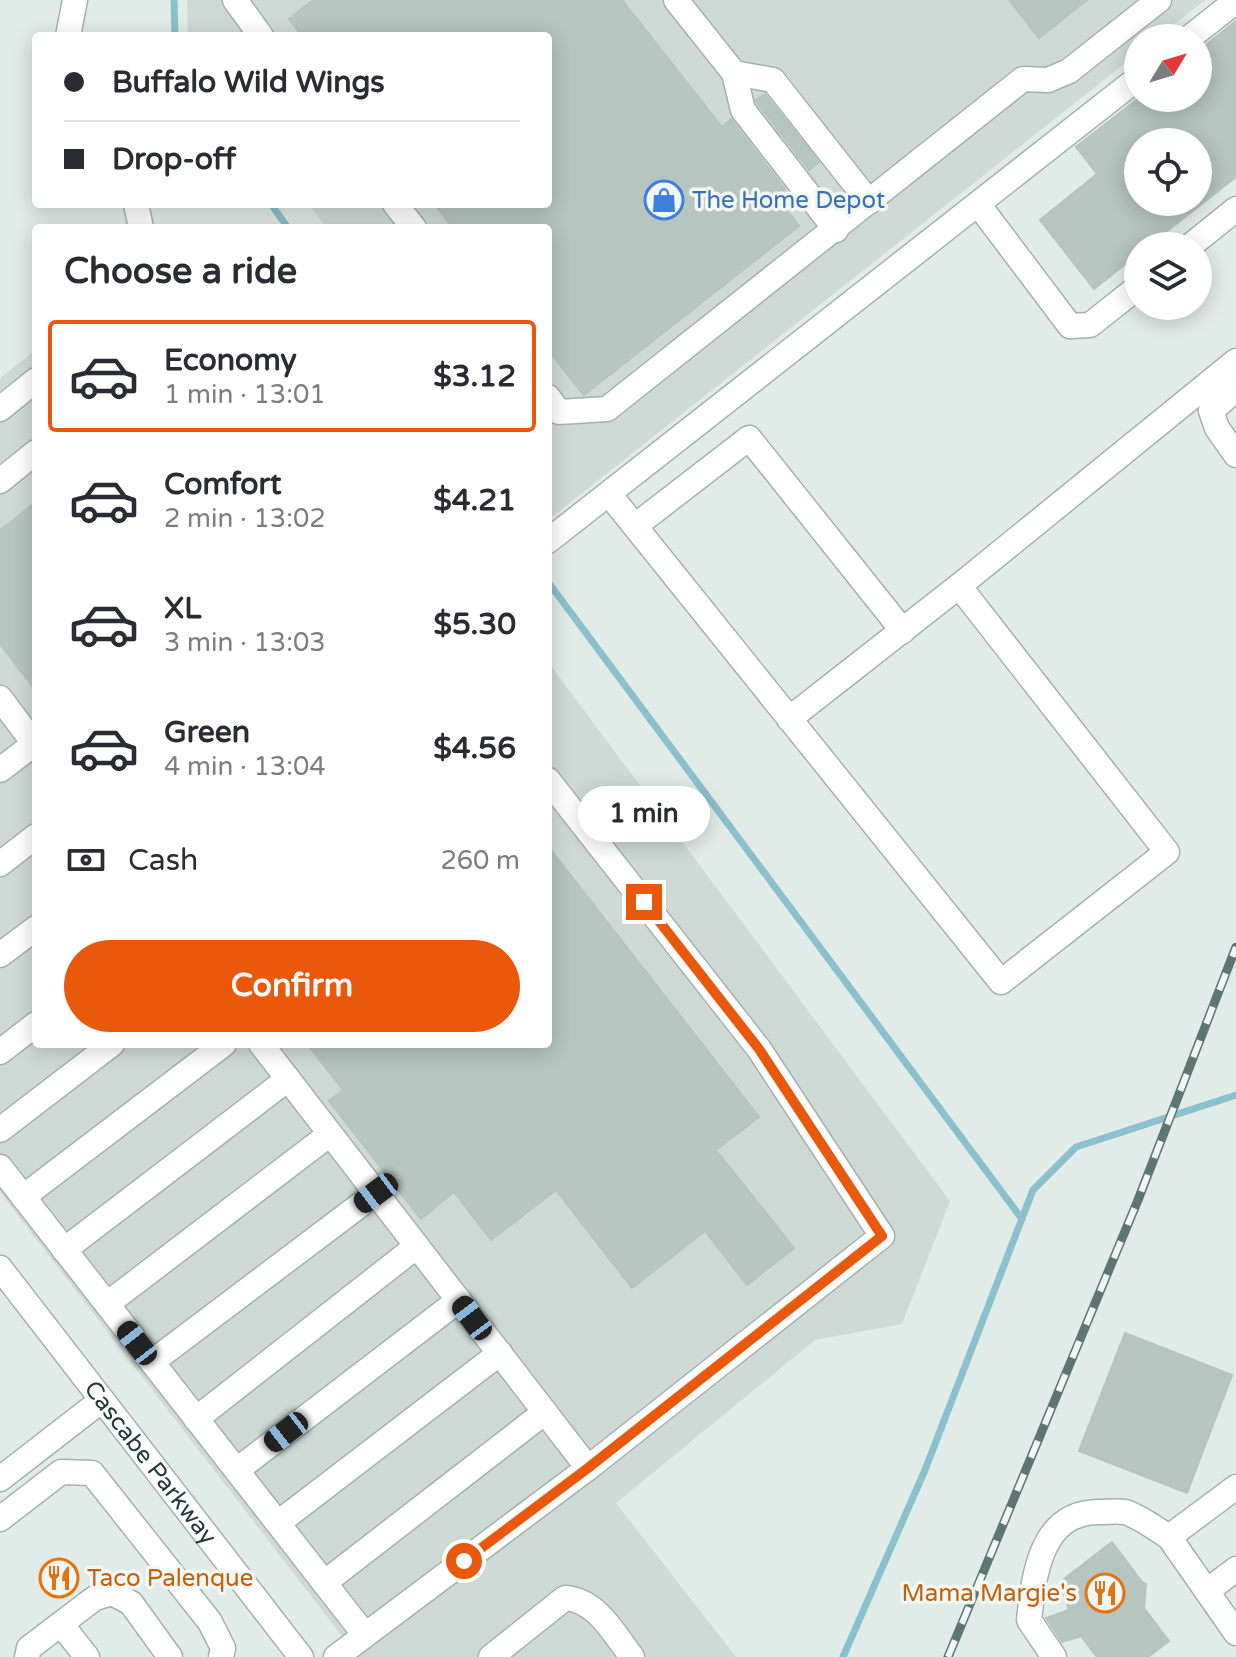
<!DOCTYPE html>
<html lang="en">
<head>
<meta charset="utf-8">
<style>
	body { margin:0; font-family:"Varela Round",sans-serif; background:#f2f2f3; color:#2b2b33; height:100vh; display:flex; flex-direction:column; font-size:30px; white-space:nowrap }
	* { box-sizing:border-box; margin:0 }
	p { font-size:26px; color:#7c7c81 }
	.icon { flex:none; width:44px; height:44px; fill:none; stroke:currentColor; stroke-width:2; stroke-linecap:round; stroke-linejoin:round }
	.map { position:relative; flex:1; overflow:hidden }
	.side { position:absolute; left:32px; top:224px; width:520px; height:824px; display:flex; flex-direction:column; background:#fff; border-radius:8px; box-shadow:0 4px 20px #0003 }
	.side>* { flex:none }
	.hud { position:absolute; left:32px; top:32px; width:520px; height:176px; border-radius:8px; box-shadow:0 4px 20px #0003; display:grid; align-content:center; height:176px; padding:0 32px; background:#fff }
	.needle { width:52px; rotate:52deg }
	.tools { position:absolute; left:1124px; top:24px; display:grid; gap:16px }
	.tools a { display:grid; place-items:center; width:88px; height:88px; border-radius:50%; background:#fff; box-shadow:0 4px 20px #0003; font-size:40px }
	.end { position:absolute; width:36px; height:36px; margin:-18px; border:10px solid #ea580c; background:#fff; box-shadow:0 0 0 4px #fff }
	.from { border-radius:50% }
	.bubble { position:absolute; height:56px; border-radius:28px; background:#fff; box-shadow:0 4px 20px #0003; font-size:26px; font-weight:700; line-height:56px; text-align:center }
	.car { position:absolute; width:24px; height:48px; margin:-24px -12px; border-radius:10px; box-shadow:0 0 6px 2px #0007; background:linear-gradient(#222 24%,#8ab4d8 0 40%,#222 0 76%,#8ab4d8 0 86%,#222 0) }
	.hud b { display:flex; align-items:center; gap:28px; height:76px; font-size:30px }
	.hud b+b { border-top:2px solid #e1e1e2 }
	.hud i { width:20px; height:20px; background:#2b2b33 }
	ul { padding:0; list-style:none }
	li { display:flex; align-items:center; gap:24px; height:112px; margin:0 16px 12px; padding:0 16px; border:4px solid transparent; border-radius:8px }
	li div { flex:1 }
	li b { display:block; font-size:30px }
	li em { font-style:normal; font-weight:700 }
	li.on { border-color:#ea580c }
	li>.icon { width:72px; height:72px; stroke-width:1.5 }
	h2 { padding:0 32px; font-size:36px; line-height:96px }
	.pay { display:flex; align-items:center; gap:20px; height:88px; padding:0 32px; font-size:30px }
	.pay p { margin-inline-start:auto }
	.action { display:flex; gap:16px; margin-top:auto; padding:16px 32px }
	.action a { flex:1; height:92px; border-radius:48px; background:#ea580c; color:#fff; font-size:32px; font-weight:700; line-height:92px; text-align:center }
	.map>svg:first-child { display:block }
</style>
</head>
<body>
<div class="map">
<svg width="1236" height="1657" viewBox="0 0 1236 1657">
	<rect width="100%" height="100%" fill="#e1ebe7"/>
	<g fill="#cfdad6">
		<polygon points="187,0 1205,0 1157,38 1138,38 1138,53 548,520 548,228 326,228 309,204 548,204 548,36 188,36"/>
		<polygon points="36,350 36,1044 548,1044 548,662 950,1201 902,1324 815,1340 616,1503 736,1657 358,1657 0,1192 0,378"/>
	</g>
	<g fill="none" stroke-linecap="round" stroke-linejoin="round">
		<g stroke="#8bc0ce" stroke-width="7">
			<polyline points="174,0 175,36"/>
			<polyline points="271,204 288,228"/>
			<polyline points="548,582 1022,1219"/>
			<polyline points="843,1657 925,1470 1033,1190 1076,1147 1236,1095"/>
		</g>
	</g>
	<g fill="#b6c5c0" stroke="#b4c4be" stroke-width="2" fill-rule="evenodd">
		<polygon points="313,0 622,0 722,127 731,119 785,189 776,196 799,226 584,395 548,350 548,228 453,228 434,204 548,204 548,36 302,36 289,19"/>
		<polygon points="1009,0 1087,0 1039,38"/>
		<path d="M 1236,21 L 1236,177 L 1148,246 L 1138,246 L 1138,254 L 1094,289 L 1040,220 L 1097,174 L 1076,147 L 1139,98 L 1198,98 L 1198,51 ZM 1138,142 L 1198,142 L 1198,202 L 1138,202 Z"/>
		<polygon points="765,94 819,162 809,170 757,103 756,100"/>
		<polygon points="36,502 36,691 0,644 0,530"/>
		<polygon points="548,846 759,1117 716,1150 794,1248 747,1285 705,1231 632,1288 556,1190 491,1240 454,1192 421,1219 329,1101 343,1090 307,1044 548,1044"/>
		<polygon points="1125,1333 1232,1375 1187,1493 1079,1451"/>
		<polygon points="1112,1542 1143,1583 1146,1584 1144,1608 1169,1641 1148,1657 1097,1657 1081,1636 1062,1642 1046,1618 1069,1610 1060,1582"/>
	</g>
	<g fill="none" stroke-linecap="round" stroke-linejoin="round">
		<defs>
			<g id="minor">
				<polyline points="235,0 261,36"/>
				<polyline points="676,0 734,73 773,80 869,202"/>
				<polyline points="68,36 75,0"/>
				<polyline points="1189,38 1236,1"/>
				<polyline points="734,73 743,110 836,230"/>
				<polyline points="136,204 141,228"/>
				<polyline points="395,204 414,228"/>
				<polyline points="978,204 1070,326 1090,325 1138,287"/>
				<polyline points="1190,246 1236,209"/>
				<polyline points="1236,389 1211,411 1217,428 1236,455"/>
				<polyline points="548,397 559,412 607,409 1023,79 1048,80 1069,71 1159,0"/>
				<polyline points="0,409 36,380"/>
				<polyline points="0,481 36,452"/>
				<polyline points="609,494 1001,982 1167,852 959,586 789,719"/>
				<polyline points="635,526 749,438 903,631"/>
				<polyline points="548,541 1138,78"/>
				<polyline points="959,586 1236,361"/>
				<polyline points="0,698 36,746"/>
				<polyline points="0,770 34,744"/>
				<polyline points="0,864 36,836"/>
				<polyline points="0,955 36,928"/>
				<polyline points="261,1044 588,1468"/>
				<polyline points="0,1052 36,1024"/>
				<polyline points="0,1130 112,1044"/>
				<polyline points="0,1167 365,1635"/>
				<polyline points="23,1197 224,1044"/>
				<polyline points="64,1250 288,1079"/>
				<path id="s1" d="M 0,1268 L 301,1657"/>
				<polyline points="107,1304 330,1134"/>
				<polyline points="152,1362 376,1193"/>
				<polyline points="196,1419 417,1246"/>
				<polyline points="237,1470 459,1300"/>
				<polyline points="0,1479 102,1400"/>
				<polyline points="1236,1487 1169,1537 1236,1633"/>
				<polyline points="0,1519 61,1472 92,1473 210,1622 223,1648 221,1657"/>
				<polyline points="278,1523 500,1353"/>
				<polyline points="324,1583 545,1412"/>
				<polyline points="1207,1591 1236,1569"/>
				<polyline points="61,1624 87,1657"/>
				<polyline points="27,1657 29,1648 95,1598 112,1593 131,1603 170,1657"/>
				<polyline points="336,1657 588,1468 882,1236 759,1049 548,780"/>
				<path d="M 491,1657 L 565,1598 C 597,1600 614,1634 632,1657"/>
				<path d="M 1054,1657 L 1029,1620 C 1034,1574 1041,1512 1099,1512 C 1107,1512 1117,1511 1125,1512 C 1139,1516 1156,1529 1169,1537"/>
			</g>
		</defs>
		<use href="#minor" stroke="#a4b2ae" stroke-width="27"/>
		<use href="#minor" stroke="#fff" stroke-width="24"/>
		<defs>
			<polyline id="rail" points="948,1657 1138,1200 1236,947"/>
		</defs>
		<use href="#rail" stroke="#5c7671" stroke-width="9"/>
		<use href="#rail" stroke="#f1f7f5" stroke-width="6" stroke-dasharray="18" stroke-linecap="butt"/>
	</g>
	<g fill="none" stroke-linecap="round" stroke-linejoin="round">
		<polyline stroke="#ea580c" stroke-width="10" points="464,1561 588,1468 882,1236 759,1049 644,902"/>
	</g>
	<defs>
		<symbol id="shop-ring" viewBox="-11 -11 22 22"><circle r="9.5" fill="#f1f7f5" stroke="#3f7fe0" stroke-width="1.5"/><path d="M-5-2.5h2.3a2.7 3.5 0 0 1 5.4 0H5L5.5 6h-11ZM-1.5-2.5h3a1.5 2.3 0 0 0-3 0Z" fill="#3f7fe0"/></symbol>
		<symbol id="restaurant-ring" viewBox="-11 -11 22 22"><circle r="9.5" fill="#f1f7f5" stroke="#e8710a" stroke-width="1.5"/><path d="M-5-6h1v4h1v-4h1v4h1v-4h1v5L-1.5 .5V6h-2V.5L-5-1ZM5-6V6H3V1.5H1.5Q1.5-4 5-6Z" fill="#e8710a"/></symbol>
	</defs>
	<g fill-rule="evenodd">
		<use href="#shop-ring" x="642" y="178" width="44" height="44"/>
		<use href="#restaurant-ring" x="37" y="1556" width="44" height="44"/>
		<use href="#restaurant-ring" x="1083" y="1571" width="44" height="44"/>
	</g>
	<g text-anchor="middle" stroke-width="7" stroke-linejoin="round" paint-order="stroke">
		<g font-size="24" fill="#366cbe" stroke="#f1f7f5" text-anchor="start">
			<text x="692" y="208">The Home Depot</text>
		</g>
		<g font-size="24" fill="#223a35" stroke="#f1f7f5">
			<text dy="8" stroke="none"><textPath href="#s1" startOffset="246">Cascabe Parkway</textPath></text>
		</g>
		<g font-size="24" fill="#c56008" stroke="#f1f7f5" text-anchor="start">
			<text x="87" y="1586">Taco Palenque</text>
			<text x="1077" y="1601" text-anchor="end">Mama Margie's</text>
		</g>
	</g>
</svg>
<div class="tools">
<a><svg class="needle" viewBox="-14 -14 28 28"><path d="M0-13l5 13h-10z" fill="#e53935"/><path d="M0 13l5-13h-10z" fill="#7c7c81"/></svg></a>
<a><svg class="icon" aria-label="locate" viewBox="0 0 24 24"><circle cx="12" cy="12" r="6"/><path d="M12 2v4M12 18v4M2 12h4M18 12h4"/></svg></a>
<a><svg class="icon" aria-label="layers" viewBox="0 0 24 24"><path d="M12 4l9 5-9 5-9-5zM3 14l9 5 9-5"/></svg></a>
</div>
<i class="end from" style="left:464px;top:1561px"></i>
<i class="end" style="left:644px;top:902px"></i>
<div class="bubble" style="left:578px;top:786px;width:132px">1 min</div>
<i class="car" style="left:376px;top:1193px;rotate:233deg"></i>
<i class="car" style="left:472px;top:1318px;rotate:323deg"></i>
<i class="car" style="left:137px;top:1343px;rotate:322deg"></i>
<i class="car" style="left:286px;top:1432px;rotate:232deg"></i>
<div class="hud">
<b><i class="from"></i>Buffalo Wild Wings</b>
<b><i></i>Drop-off</b>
</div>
<section class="side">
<h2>Choose a ride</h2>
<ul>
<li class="on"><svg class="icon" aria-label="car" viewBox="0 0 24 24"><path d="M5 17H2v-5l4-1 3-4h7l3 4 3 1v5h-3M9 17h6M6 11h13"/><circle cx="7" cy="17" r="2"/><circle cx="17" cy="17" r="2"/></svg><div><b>Economy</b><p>1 min · 13:01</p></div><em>$3.12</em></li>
<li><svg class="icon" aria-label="car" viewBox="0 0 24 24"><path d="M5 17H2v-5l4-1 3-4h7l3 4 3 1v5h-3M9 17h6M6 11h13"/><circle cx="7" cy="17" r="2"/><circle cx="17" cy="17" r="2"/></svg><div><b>Comfort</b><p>2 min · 13:02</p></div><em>$4.21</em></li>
<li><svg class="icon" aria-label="car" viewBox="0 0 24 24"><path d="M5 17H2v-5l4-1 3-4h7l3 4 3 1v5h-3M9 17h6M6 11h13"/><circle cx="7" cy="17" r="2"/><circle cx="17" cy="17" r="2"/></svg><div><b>XL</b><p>3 min · 13:03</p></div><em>$5.30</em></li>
<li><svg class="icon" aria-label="car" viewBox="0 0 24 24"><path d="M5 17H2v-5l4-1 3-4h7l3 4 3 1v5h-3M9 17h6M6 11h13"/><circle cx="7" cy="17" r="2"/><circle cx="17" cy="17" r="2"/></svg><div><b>Green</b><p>4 min · 13:04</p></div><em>$4.56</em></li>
</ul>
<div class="pay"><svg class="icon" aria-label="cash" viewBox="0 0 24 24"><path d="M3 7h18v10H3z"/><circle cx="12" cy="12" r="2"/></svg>Cash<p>260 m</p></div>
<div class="action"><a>Confirm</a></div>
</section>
</div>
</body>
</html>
